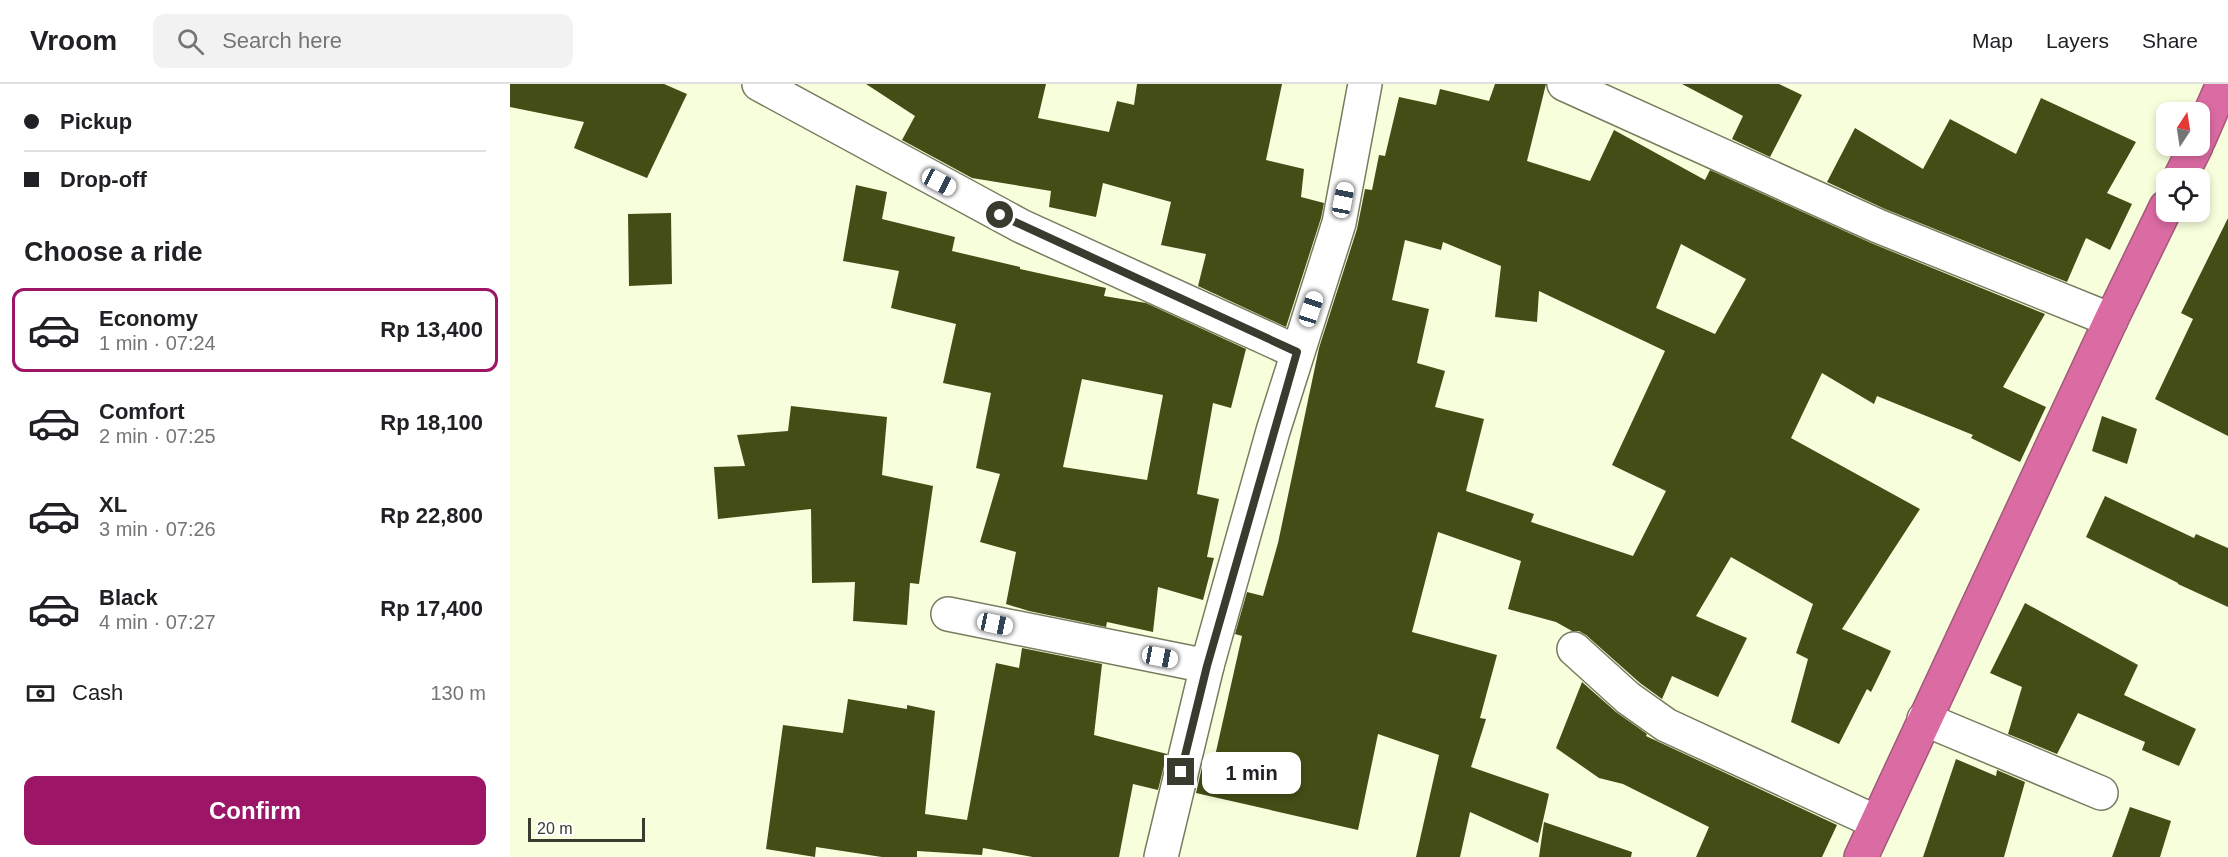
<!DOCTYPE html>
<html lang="en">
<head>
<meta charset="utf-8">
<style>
	body { margin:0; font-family:Helvetica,sans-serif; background:#f2f2f2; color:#202124; height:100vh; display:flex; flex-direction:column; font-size:22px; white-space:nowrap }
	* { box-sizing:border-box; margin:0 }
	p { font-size:20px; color:#757577 }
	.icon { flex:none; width:33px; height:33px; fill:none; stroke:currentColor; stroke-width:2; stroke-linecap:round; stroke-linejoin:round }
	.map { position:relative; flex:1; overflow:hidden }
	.side { display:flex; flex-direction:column; background:#fff; width:510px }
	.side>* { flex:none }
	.top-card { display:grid; align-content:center; height:132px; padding:0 24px; background:#fff }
	.needle { width:39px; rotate:12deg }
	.tools { position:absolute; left:1646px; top:18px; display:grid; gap:12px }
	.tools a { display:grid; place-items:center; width:54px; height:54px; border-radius:12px; background:#fff; box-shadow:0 3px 9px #0003; font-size:30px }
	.scale { position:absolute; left:18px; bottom:15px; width:117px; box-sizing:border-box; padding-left:6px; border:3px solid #383b2d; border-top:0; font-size:16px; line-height:21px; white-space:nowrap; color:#383b2d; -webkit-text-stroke:4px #fff; paint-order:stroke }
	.end { position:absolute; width:27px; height:27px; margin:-14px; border:8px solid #383b2d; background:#fff; box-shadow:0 0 0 3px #fff }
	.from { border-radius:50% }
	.bubble { position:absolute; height:42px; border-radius:12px; background:#fff; box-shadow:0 3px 9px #0003; font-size:20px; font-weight:700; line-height:42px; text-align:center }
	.car { position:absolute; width:18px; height:36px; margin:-18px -9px; border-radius:8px; box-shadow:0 0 4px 2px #0007; background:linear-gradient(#fff 24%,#345 0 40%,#fff 0 76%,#345 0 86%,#fff 0) }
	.top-card b { display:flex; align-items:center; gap:21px; height:57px; font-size:22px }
	.top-card b+b { border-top:2px solid #e0e0e0 }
	.top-card i { width:15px; height:15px; background:#202124 }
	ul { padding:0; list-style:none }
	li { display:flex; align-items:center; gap:18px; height:84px; margin:0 12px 9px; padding:0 12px; border:3px solid transparent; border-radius:12px }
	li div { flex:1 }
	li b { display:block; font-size:22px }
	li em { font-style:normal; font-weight:700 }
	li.on { border-color:#9c1566 }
	li>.icon { width:54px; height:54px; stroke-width:1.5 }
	h2 { padding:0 24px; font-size:27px; line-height:72px }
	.pay { display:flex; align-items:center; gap:15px; height:66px; padding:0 24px; font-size:22px }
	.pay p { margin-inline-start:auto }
	.cta { display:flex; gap:12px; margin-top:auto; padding:12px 24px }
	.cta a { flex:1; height:69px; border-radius:12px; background:#9c1566; color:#fff; font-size:24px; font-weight:700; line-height:69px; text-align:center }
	header { display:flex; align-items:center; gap:36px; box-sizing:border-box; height:84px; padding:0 30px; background:#fff; border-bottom:2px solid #e0e0e0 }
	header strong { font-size:28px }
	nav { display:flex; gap:33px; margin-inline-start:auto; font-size:21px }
	.search { width:420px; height:54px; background:#f2f2f2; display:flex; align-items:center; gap:15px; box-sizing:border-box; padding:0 21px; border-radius:12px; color:#757577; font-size:22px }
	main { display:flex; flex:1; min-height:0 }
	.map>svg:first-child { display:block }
</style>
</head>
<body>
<header>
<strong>Vroom</strong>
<div class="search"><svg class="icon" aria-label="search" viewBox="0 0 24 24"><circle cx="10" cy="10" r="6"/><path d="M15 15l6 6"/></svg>Search here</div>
<nav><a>Map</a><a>Layers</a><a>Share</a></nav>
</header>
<main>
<section class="side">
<div class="top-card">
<b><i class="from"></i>Pickup</b>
<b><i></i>Drop-off</b>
</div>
<h2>Choose a ride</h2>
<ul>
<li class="on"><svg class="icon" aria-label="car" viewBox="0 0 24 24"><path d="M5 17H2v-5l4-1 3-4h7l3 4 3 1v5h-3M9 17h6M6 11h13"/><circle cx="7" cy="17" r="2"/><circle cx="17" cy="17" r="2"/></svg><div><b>Economy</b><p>1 min · 07:24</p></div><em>Rp 13,400</em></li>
<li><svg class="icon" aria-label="car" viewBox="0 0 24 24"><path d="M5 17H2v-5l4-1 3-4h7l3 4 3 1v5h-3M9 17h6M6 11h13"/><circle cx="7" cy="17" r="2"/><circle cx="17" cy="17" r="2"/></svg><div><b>Comfort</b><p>2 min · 07:25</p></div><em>Rp 18,100</em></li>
<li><svg class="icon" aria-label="car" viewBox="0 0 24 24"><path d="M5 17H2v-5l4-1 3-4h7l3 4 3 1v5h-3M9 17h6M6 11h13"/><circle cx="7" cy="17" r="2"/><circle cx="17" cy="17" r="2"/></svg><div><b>XL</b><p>3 min · 07:26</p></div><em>Rp 22,800</em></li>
<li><svg class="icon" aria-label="car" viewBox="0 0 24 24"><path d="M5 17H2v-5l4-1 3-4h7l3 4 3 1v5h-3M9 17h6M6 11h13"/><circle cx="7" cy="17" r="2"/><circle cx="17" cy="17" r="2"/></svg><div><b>Black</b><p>4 min · 07:27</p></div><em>Rp 17,400</em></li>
</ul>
<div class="pay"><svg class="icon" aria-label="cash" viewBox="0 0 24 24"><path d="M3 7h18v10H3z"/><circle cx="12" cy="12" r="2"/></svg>Cash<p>130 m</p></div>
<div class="cta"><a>Confirm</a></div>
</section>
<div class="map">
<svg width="1718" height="773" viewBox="0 0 1718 773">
	<rect width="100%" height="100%" fill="#f7fedc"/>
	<g fill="#454d16" fill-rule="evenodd">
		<polygon points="0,0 154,0 177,10 137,94 64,64 74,38 0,23"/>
		<polygon points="356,0 536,0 528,34 599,48 607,17 624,21 627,0 772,0 756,76 794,85 791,113 814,119 811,134 776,243 688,202 696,170 651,161 661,118 593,99 586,133 539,123 541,107 462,94 392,56 405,32"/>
		<path d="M 985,0 L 1036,0 L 1017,77 L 1080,97 L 1104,46 L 1195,96 L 1200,86 L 1361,159 L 1535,230 L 1493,303 L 1536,323 L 1510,378 L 1461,354 L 1463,351 L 1367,312 L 1364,320 L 1312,289 L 1281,354 L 1410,425 L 1332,545 L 1381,567 L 1361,608 L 1357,605 L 1329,660 L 1281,638 L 1298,575 L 1286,569 L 1303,520 L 1221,473 L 1186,532 L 1237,554 L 1208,613 L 1162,592 L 1152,615 L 1130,599 L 1076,551 L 1069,547 L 1062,547 L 1046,538 L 998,525 L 1011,477 L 928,448 L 902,548 L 987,571 L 970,634 L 976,635 L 961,683 L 1039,710 L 1028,759 L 960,728 L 950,773 L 906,773 L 929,671 L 868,650 L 848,746 L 686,709 L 693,679 L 703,681 L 732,552 L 725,550 L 737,508 L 753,512 L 768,459 L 809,264 L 847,145 L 855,105 L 862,106 L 869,71 L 875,72 L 889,13 L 926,21 L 930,5 L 979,17 ZM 895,156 L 931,166 L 933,158 L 991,182 L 985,233 L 1027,238 L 1029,207 L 1155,267 L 1102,381 L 1156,407 L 1123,472 L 1021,438 L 1024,430 L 956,407 L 974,335 L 925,323 L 935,287 L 907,279 L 919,225 L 882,216 ZM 1171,160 L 1236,195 L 1205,250 L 1146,224 Z"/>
		<polygon points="1172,0 1269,0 1292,11 1260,73 1222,55 1233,32"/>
		<polygon points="1531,14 1626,58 1597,109 1622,120 1600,166 1576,154 1557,198 1375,125 1317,98 1345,44 1413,85 1440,35 1506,70"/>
		<path d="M 346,101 L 377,108 L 372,135 L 445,153 L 442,167 L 510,183 L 510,185 L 596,204 L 594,212 L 636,219 L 736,265 L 721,324 L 703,319 L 687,410 L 709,415 L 697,473 L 704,474 L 693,516 L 648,503 L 643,548 L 597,538 L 596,543 L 519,527 L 496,520 L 506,468 L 470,458 L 490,390 L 466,384 L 481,309 L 433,299 L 446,240 L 381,224 L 389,187 L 333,177 ZM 572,295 L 653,311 L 637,396 L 553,383 Z"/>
		<polygon points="161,129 162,200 119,202 118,130"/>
		<polygon points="1718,134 1718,352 1645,315 1683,235 1671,229"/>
		<polygon points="281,322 377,333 372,391 423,402 409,500 400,499 397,541 343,537 345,498 302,499 301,425 208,435 204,383 235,382 227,351 278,347"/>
		<polygon points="1592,332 1627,345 1617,380 1582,367"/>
		<polygon points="1595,412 1684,454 1686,450 1718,464 1718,523 1668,500 1668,499 1576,453"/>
		<polygon points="1515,519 1628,581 1614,611 1686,645 1669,682 1632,666 1635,658 1568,629 1547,670 1498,650 1512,603 1480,589"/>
		<polygon points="512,564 592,580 584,651 657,670 648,706 623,700 609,773 523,773 473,764 472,771 407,767 407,773 372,773 306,763 305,773 256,765 273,641 333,649 338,615 397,625 397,621 425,627 415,730 457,736 486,579 509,584"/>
		<polygon points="1072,598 1106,628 1137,650 1136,652 1327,741 1312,773 1186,773 1199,743 1113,700 1089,694 1046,664"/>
		<polygon points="1446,675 1486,692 1487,686 1515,698 1494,773 1413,773"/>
		<polygon points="1620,723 1661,737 1650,773 1602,773"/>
		<polygon points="1034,738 1122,768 1121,773 1029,773"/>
	</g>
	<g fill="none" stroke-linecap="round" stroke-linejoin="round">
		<defs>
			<g id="minor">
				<polyline points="249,0 511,142 787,268"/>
				<polyline points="1054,0 1368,142 1601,236"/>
				<polyline points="438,530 697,582"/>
				<polyline points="1064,565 1118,614 1156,641 1366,738"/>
				<polyline points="1414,635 1591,709"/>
				<polyline points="651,773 697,582 763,347 829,139 855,0"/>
			</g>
			<g id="highway">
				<polyline points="1689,55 1713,0"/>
				<polyline points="1670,94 1686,62"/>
				<polyline points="1351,773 1601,236 1656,123"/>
			</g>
		</defs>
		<use href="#minor" stroke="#767c5e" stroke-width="36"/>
		<use href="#highway" stroke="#a25a7a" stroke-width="36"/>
		<use href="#minor" stroke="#fff" stroke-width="33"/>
		<use href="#highway" stroke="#db6ba3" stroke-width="33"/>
	</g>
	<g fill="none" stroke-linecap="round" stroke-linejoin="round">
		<polyline stroke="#383b2d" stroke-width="8" points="490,131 787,268 697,582 671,688"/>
	</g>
</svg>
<div class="tools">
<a><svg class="needle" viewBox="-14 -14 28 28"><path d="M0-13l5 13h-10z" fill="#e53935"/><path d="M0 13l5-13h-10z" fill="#757577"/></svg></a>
<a><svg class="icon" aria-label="locate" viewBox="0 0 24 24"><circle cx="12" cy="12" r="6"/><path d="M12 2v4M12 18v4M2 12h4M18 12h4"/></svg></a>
</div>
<div class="scale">20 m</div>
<i class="end from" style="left:490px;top:131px"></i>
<i class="end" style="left:671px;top:688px"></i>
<div class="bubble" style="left:692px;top:668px;width:99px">1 min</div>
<i class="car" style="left:429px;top:98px;rotate:118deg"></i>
<i class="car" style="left:833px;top:116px;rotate:11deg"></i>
<i class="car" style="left:801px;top:225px;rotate:18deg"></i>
<i class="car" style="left:485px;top:540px;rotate:102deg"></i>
<i class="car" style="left:650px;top:573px;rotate:101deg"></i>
</div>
</main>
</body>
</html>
